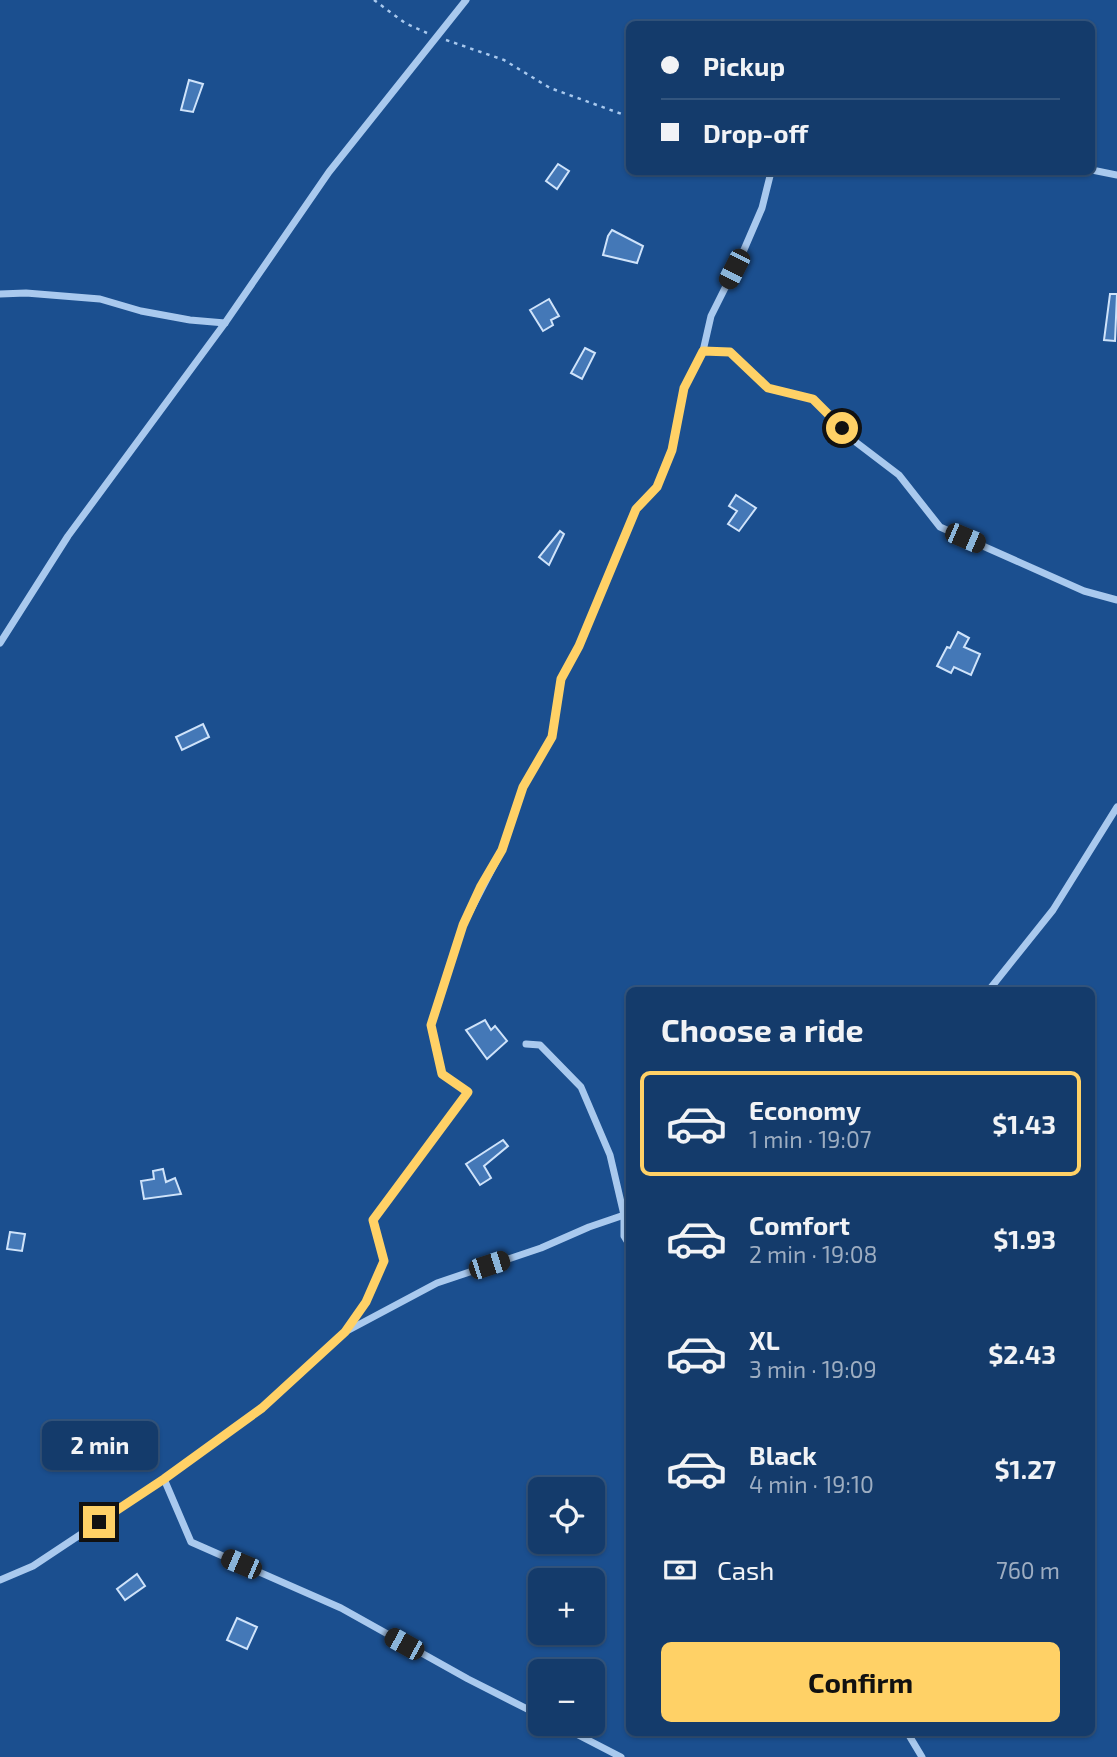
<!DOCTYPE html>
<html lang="en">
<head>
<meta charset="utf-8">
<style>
	body { margin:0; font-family:"Exo 2",sans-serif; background:#214673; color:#f1f3f6; height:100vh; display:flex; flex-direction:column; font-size:26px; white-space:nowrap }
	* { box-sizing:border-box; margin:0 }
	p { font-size:23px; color:#9dadc1 }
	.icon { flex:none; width:38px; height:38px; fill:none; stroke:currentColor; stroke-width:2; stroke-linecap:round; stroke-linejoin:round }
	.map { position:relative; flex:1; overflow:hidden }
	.sheet { position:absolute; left:626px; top:987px; width:469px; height:749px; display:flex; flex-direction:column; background:#143b6b; border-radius:10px; box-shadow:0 2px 5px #0004,0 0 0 2px #33557e }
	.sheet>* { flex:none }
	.hud { position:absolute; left:626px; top:21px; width:469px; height:154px; border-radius:10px; box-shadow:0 2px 5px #0004,0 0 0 2px #33557e; display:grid; align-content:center; height:154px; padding:0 35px; background:#143b6b }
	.controls { position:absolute; left:528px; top:1477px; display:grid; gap:14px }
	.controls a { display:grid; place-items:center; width:77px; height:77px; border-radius:10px; background:#143b6b; box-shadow:0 2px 5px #0004,0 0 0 2px #33557e; font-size:35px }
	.end { position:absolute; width:32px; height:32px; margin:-16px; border:9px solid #ffd166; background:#111; box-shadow:0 0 0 4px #111 }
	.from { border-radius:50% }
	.bubble { position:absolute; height:49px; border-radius:10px; background:#143b6b; box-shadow:0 2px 5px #0004,0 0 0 2px #33557e; font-size:23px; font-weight:700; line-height:49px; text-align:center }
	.car { position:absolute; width:21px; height:42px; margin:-21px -10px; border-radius:9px; box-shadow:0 0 5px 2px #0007; background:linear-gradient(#222 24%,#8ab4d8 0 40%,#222 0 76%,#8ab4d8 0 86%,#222 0) }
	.hud b { display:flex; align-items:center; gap:24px; height:66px; font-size:26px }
	.hud b+b { border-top:2px solid #33557e }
	.hud i { width:18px; height:18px; background:#f1f3f6 }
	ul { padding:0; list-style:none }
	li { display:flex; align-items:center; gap:21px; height:105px; margin:0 14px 10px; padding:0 21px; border:4px solid transparent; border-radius:10px }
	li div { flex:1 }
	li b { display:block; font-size:26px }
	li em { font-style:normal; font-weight:700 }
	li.current { border-color:#ffd166 }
	li>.icon { width:63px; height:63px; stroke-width:1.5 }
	h2 { padding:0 35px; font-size:32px; line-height:84px }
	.pay { display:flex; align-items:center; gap:18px; height:77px; padding:0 35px; font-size:26px }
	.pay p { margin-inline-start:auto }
	.action { display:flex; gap:14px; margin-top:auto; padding:14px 35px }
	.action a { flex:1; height:80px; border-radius:10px; background:#ffd166; color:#111; font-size:28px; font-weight:700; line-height:80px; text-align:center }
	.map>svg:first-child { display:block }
</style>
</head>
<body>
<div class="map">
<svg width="1117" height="1757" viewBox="0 0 1117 1757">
	<rect width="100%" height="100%" fill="#1b4f8f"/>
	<g fill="#4478b7" stroke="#cfe3fa" stroke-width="2">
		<polygon points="189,80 203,84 193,112 181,110"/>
		<polygon points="558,164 569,171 557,189 546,181"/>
		<polygon points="612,230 643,246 637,263 603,255 608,236"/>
		<polygon points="1110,294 1117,294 1115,341 1104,340"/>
		<polygon points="549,299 559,316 551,320 553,325 543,331 530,310"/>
		<polygon points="585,348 595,353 582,379 571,373"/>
		<polygon points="736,495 756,508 739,531 728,524 737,511 729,506"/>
		<polygon points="560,531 564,534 549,565 539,557"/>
		<polygon points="958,632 969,638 964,647 980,654 971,675 954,667 951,673 937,666 947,647 950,648"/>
		<polygon points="203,724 209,737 182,750 176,737"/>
		<polygon points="485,1020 491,1030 495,1026 507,1041 487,1059 466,1030"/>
		<polygon points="503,1140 508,1146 484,1166 491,1178 480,1185 466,1164"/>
		<polygon points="163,1169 166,1182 175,1178 181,1194 144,1199 141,1181 154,1179 153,1171"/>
		<polygon points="10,1232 25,1234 22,1251 7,1249"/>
		<polygon points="137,1574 145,1586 125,1600 117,1589"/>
		<polygon points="237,1618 257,1627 247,1649 227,1640"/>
	</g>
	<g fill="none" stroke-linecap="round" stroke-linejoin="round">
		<g stroke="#a9c9ee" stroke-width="2.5" stroke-dasharray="3.5 5" stroke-linecap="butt">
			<polyline points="374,0 405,23 427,33"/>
			<polyline points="446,40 504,60 550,88 630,117"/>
		</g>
		<g stroke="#a9c9ee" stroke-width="7">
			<polyline points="1092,170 1117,175"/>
			<polyline points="0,294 26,293 100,299 141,311 190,320 225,323"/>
			<polyline points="703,351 711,316 743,252 762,208 771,172"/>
			<polyline points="0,643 68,536 225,323 329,172 466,0"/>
			<polyline points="989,990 1053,910 1117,807"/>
			<polyline points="526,1044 540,1045 581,1087 610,1155 624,1215 624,1236 630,1246"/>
			<polyline points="345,1332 366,1302 384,1261 373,1220 468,1092 442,1074 431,1025 463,925 502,850 523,787 552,737 561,679 579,646 636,509 657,487 672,450 684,388 703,351 730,352 768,388 813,399 857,443 899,475 940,527 1084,591 1117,600"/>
			<polyline points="164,1479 191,1542 341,1608 468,1679 541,1716"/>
			<polyline points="0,1580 33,1566 164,1479 262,1408 345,1332 437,1283 541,1248 589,1227 630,1213"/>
			<polyline points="557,1724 621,1757"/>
			<polyline points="907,1732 922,1757"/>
		</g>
	</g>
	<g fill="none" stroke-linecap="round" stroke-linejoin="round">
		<polyline stroke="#ffd166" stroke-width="9" points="99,1522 164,1479 262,1408 345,1332 366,1302 384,1261 373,1220 468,1092 442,1074 431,1025 463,925 481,886 502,850 523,787 552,737 561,679 579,646 636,509 657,487 672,450 684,388 703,351 730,352 768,388 813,399 842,428"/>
	</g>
</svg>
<div class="controls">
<a><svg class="icon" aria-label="locate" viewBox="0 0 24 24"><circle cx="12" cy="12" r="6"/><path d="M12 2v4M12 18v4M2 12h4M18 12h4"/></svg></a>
<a>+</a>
<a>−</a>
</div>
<i class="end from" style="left:842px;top:428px"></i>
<i class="end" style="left:99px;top:1522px"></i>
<div class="bubble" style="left:42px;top:1421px;width:116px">2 min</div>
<i class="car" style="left:734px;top:269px;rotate:207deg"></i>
<i class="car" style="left:965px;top:538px;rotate:113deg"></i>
<i class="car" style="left:489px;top:1265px;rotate:72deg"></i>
<i class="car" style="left:241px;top:1564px;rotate:293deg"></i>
<i class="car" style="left:404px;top:1644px;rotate:299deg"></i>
<div class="hud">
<b><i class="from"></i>Pickup</b>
<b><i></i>Drop-off</b>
</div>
<section class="sheet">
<h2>Choose a ride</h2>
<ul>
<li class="current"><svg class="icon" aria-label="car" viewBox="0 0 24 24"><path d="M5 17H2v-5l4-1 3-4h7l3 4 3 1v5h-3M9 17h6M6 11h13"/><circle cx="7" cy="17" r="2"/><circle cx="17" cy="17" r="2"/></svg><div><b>Economy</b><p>1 min · 19:07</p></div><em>$1.43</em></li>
<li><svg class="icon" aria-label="car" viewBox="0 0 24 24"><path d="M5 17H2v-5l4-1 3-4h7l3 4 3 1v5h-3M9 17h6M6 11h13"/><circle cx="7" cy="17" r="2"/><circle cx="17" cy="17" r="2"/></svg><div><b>Comfort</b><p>2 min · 19:08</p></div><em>$1.93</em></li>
<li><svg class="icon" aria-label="car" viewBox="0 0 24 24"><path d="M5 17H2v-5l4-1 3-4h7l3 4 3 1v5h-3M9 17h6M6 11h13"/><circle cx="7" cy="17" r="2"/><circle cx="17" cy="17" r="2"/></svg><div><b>XL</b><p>3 min · 19:09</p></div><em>$2.43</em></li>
<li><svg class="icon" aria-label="car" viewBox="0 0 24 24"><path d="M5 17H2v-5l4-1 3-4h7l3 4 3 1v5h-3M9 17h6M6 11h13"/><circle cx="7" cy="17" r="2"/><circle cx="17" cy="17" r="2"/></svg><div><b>Black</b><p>4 min · 19:10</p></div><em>$1.27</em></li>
</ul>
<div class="pay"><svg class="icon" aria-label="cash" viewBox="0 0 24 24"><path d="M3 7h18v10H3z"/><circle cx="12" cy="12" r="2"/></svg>Cash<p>760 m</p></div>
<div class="action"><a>Confirm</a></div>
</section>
</div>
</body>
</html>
